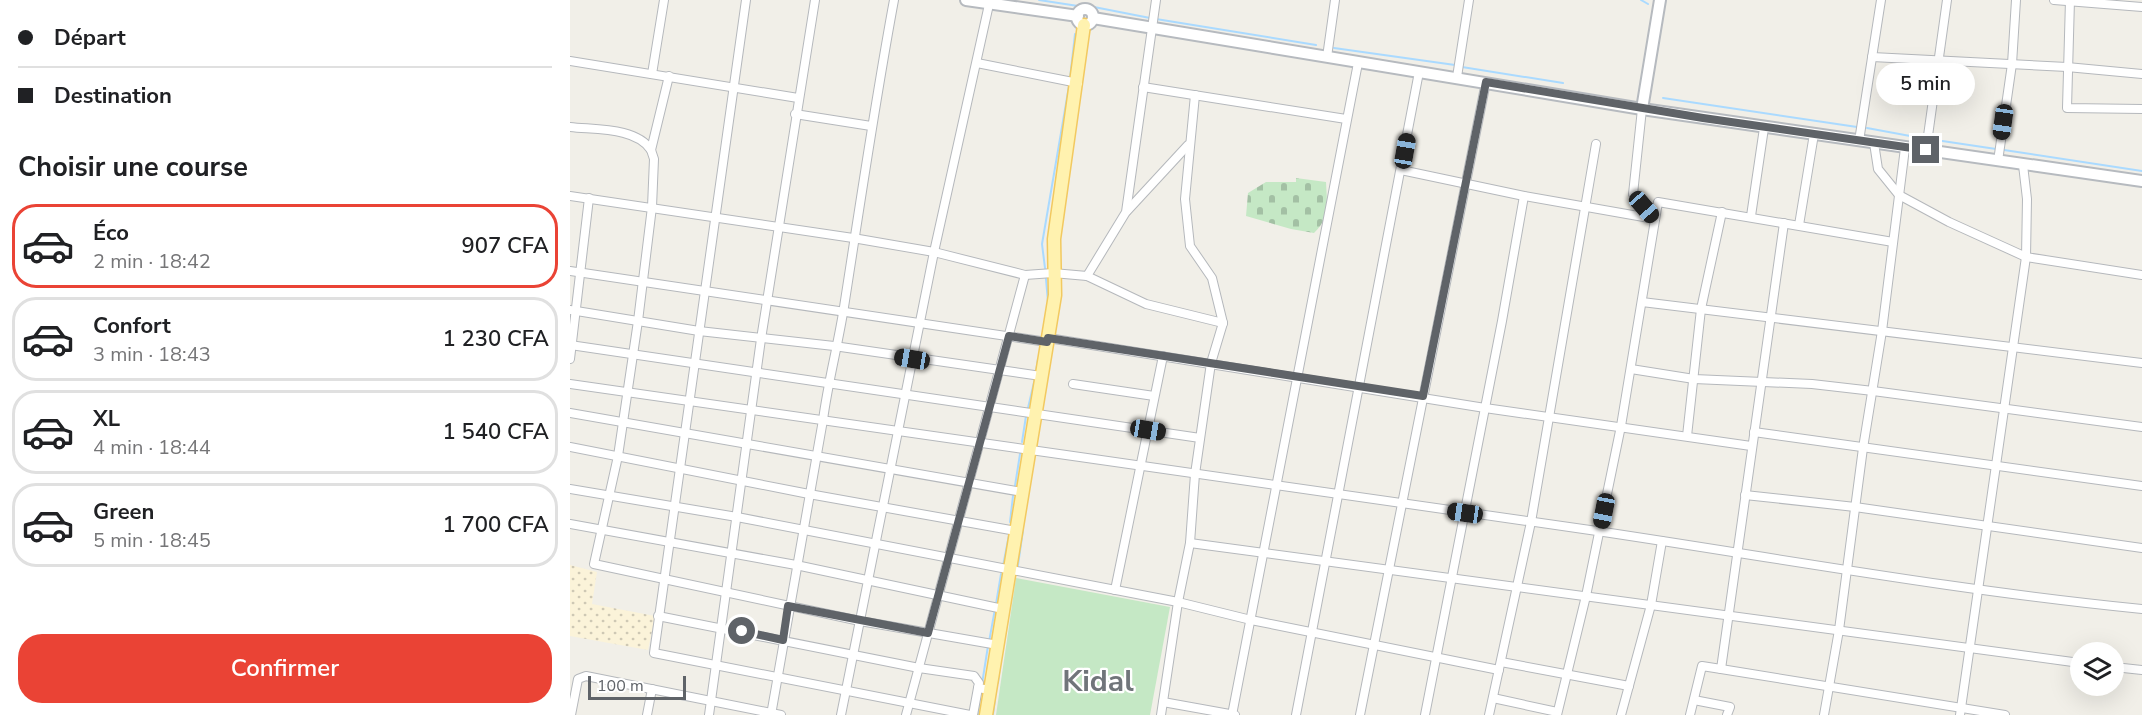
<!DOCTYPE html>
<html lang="fr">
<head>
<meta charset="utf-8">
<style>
	body { margin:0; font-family:"Nunito Sans",sans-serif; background:#f2f2f2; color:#202124; height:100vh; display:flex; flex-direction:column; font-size:22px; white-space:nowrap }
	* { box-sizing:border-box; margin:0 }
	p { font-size:20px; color:#757577 }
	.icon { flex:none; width:33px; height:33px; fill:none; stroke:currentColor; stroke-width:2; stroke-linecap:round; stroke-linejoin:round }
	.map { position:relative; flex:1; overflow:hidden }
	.sheet { display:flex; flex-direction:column; background:#fff; width:570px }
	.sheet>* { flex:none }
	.guide { display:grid; align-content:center; height:132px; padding:0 18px; background:#fff }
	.fabs { position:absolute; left:1500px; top:642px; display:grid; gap:12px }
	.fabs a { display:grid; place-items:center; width:54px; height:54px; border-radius:50%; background:#fff; box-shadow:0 6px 24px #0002; font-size:30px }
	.scale { position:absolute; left:18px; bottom:15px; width:98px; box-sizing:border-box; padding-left:6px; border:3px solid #5f6368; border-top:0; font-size:16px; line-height:21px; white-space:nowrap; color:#5f6368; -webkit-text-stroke:4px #fff; paint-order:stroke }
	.end { position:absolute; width:27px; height:27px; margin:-14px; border:8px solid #5f6368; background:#fff; box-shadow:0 0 0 3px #fff }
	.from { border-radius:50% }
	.bubble { position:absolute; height:42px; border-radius:21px; background:#fff; box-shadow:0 6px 24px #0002; font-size:20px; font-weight:600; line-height:42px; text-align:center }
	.car { position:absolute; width:18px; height:36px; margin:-18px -9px; border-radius:8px; box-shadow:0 0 4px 2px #0007; background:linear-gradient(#222 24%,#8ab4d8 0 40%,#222 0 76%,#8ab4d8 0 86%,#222 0) }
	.guide b { display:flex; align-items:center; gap:21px; height:57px; font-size:22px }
	.guide b+b { border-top:2px solid #e0e0e0 }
	.guide i { width:15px; height:15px; background:#202124 }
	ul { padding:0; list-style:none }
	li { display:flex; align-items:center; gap:18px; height:84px; margin:0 12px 9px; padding:0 6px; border:3px solid #e0e0e0; border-radius:24px }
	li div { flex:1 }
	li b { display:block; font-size:22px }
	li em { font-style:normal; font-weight:600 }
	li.on { border-color:#ea4335 }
	li>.icon { width:54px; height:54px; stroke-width:1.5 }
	h2 { padding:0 18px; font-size:27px; line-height:72px }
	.action { display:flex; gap:12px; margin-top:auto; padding:12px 18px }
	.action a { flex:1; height:69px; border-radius:24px; background:#ea4335; color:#fff; font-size:24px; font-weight:600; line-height:69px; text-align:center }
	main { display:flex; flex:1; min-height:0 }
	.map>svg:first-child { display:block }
</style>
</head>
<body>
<main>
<section class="sheet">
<div class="guide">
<b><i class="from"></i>Départ</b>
<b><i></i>Destination</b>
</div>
<h2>Choisir une course</h2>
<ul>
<li class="on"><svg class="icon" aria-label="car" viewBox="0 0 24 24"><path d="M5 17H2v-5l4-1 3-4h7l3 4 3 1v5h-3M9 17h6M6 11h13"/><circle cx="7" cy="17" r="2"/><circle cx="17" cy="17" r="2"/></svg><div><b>Éco</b><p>2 min · 18:42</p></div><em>907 CFA</em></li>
<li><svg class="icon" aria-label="car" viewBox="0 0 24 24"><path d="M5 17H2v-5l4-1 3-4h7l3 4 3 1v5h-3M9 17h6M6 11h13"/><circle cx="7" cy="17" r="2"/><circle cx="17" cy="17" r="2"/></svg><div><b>Confort</b><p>3 min · 18:43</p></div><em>1 230 CFA</em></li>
<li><svg class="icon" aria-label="car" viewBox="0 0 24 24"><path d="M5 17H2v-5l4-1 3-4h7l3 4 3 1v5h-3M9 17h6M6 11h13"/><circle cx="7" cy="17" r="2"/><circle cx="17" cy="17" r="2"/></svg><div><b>XL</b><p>4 min · 18:44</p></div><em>1 540 CFA</em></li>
<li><svg class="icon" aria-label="car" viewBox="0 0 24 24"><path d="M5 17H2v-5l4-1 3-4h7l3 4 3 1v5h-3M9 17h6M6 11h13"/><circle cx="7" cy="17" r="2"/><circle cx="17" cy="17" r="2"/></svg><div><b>Green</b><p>5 min · 18:45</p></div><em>1 700 CFA</em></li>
</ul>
<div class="action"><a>Confirmer</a></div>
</section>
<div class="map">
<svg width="1572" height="715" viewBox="0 0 1572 715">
	<defs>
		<pattern id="sand-dots" width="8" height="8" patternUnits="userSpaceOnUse" patternTransform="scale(1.5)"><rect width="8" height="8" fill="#fbf3d9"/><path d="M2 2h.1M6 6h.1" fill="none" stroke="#cec8b4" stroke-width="1.8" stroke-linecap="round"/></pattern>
		<pattern id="cemetery-stones" width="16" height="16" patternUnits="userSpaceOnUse" patternTransform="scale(1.5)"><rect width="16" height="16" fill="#c5e8c5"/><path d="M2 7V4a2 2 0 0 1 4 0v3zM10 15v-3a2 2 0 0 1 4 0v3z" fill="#a3c0a4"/></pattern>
	</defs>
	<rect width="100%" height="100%" fill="#f1efe8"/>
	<polygon fill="#c5e8c5" points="446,578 600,607 580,715 426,715"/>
	<polygon fill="url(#sand-dots)" points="0,565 27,572 22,604 85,616 78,650 0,636"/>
	<path fill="url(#cemetery-stones)" d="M 726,178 L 756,182 C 757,203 760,218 744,233 L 721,229 L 676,216 L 678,193 L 696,182 L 726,182 Z"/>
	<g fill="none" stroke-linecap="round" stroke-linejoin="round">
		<g stroke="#aadaff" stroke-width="2">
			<polyline points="469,0 508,6"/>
			<polyline points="1071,0 1078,4"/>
			<polyline points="524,7 580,18"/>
			<polyline points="586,19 746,45"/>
			<polyline points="764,48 885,65"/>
			<polyline points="892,67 993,83"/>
			<polyline points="500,78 505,34"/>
			<polyline points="1093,98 1287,127"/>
			<polyline points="1297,128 1351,138"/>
			<polyline points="1359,139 1426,149"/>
			<polyline points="1434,150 1572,171"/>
			<polyline points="475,268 472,244 499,86"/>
			<polyline points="476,279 478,302"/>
			<polyline points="466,371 468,359"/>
			<polyline points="458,408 465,378"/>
			<polyline points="452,442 456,416"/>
			<polyline points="445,486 450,454"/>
			<polyline points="440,522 443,496"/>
			<polyline points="448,565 453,530"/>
			<polyline points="433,566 439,535"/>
			<polyline points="426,604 431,574"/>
			<polyline points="419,642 425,609"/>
			<polyline points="428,683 430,665"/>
			<polyline points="412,684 418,646"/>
			<polyline points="408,715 410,697"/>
			<polyline points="423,715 425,699"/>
		</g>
		<defs>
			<g id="street">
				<polyline points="176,0 84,653 400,715"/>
				<polyline points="1484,0 1572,7"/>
				<polyline points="1500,0 1497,108 1572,109"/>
				<polyline points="757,57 765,0"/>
				<polyline points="1302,57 1497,67 1572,74"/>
				<polyline points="0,61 228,98"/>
				<polyline points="407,63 508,83"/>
				<polyline points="82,74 94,0"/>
				<polyline points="99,76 81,150 84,159 82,207 68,321 48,456 24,564 290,621 428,645"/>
				<polyline points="887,77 899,0"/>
				<polyline points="573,87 776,119"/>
				<polyline points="625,95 615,199 620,246 642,278 653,323"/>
				<polyline points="1072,109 1063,194 1085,219"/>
				<polyline points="225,114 301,126"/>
				<path d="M 0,127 C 25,130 66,127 81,150"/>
				<polyline points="1289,141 1311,0"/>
				<polyline points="1304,143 1308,169 1329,195 1379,222 1456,257 1572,275"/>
				<polyline points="1356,150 1377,0"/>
				<polyline points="1428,161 1442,64 1446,0"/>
				<polyline points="831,170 954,196 1085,219"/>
				<polyline points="0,196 283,238 364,252 455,275 483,273 517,276 576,304 653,323 641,363 625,474 620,543 608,602 591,715"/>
				<polyline points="557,211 618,145"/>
				<polyline points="1181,216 1194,128"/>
				<polyline points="1229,225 1244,134"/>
				<polyline points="0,271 477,342"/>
				<polyline points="517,276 556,212 586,0"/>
				<polyline points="1072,302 1572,363"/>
				<polyline points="0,310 129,331 264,346 471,376"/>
				<polyline points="478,338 915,408 1181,446"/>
				<polyline points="0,345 630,438"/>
				<polyline points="0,359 19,198"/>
				<polyline points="1061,369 1124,379 1242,384 1303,391 1572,427"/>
				<path d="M 0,384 C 342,434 685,481 1027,531 C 1208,558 1389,591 1572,609"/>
				<polyline points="503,384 584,396"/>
				<polyline points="0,413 452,492"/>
				<polyline points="1184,432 1572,486"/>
				<polyline points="1117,436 1131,309 1152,212"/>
				<polyline points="0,447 239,494 446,531"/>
				<polyline points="0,489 167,517 608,602 681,620 929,670"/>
				<polyline points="1175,495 1285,507 1572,548"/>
				<polyline points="0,524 226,565 433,609"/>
				<polyline points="620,543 1510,663"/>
				<polyline points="545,590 593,356"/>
				<polyline points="88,616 349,668 404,676 409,683 408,688 420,690"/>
				<polyline points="931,662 1059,686"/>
				<polyline points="1544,667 1572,670"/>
				<polyline points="1151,669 1435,715"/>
				<polyline points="923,698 987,712"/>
				<polyline points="1124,700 1160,707 1157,715"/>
				<polyline points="593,702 665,715"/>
				<polyline points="1,715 8,679 16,676 211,715"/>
				<polyline points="77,715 82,689"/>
				<polyline points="139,715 191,339 245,0"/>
				<path d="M 201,715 L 253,420 C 258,382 268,345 274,307 C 290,205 305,102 324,0"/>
				<polyline points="271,715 364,252 420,0"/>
				<polyline points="336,715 455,275"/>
				<polyline points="403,715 408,688"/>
				<polyline points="662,715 788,63"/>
				<polyline points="726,715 849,72"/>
				<polyline points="790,715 916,82"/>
				<polyline points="855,715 932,321 954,196"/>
				<polyline points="919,715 961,522 1026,144"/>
				<polyline points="987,715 1016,596 1051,426 1088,202 1323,242"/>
				<polyline points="1051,715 1081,605 1092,541"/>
				<polyline points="1120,715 1132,666 1151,669 1214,223"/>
				<polyline points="1254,715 1269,630 1293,448 1312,331 1335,148"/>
				<polyline points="1390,715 1456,257 1457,199 1453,165"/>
			</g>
			<g id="secondary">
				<polyline points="396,0 508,16"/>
				<circle cx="515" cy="17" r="8"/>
				<polyline points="523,18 1072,109 1572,181"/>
				<polyline points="1072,109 1090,0"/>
			</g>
			<polyline id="primary" points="416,715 485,295 484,239 514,25"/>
		</defs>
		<use href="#street" stroke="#b5b8bc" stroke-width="10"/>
		<use href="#secondary" stroke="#b6babf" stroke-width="14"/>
		<use href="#primary" stroke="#f2c960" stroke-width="15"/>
		<use href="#street" stroke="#fff" stroke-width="8"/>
		<use href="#secondary" stroke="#fff" stroke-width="10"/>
		<use href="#primary" stroke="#fff2af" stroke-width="12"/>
	</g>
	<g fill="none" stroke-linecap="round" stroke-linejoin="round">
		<polyline stroke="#5f6368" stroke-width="8" points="172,631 213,640 218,606 358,633 439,336 477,342 478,338 853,396 916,82 1133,118 1356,150"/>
	</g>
	<g text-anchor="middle" stroke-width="4.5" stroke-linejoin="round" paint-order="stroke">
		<g font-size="30" font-weight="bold" fill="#70757a" stroke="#fff">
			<text x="528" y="691">Kidal</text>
		</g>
	</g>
</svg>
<div class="fabs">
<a><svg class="icon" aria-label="layers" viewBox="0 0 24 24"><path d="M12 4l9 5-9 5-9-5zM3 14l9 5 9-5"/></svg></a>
</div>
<div class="scale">100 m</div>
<i class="end from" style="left:172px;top:631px"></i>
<i class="end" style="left:1356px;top:150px"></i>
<div class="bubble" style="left:1306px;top:63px;width:99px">5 min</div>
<i class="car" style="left:1433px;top:122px;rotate:188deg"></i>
<i class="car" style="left:835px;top:151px;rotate:10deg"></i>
<i class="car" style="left:1074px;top:207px;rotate:139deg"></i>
<i class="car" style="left:342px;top:359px;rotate:279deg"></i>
<i class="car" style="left:578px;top:430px;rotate:99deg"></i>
<i class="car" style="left:1034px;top:511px;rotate:191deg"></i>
<i class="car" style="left:895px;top:513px;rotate:278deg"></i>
</div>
</main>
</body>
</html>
